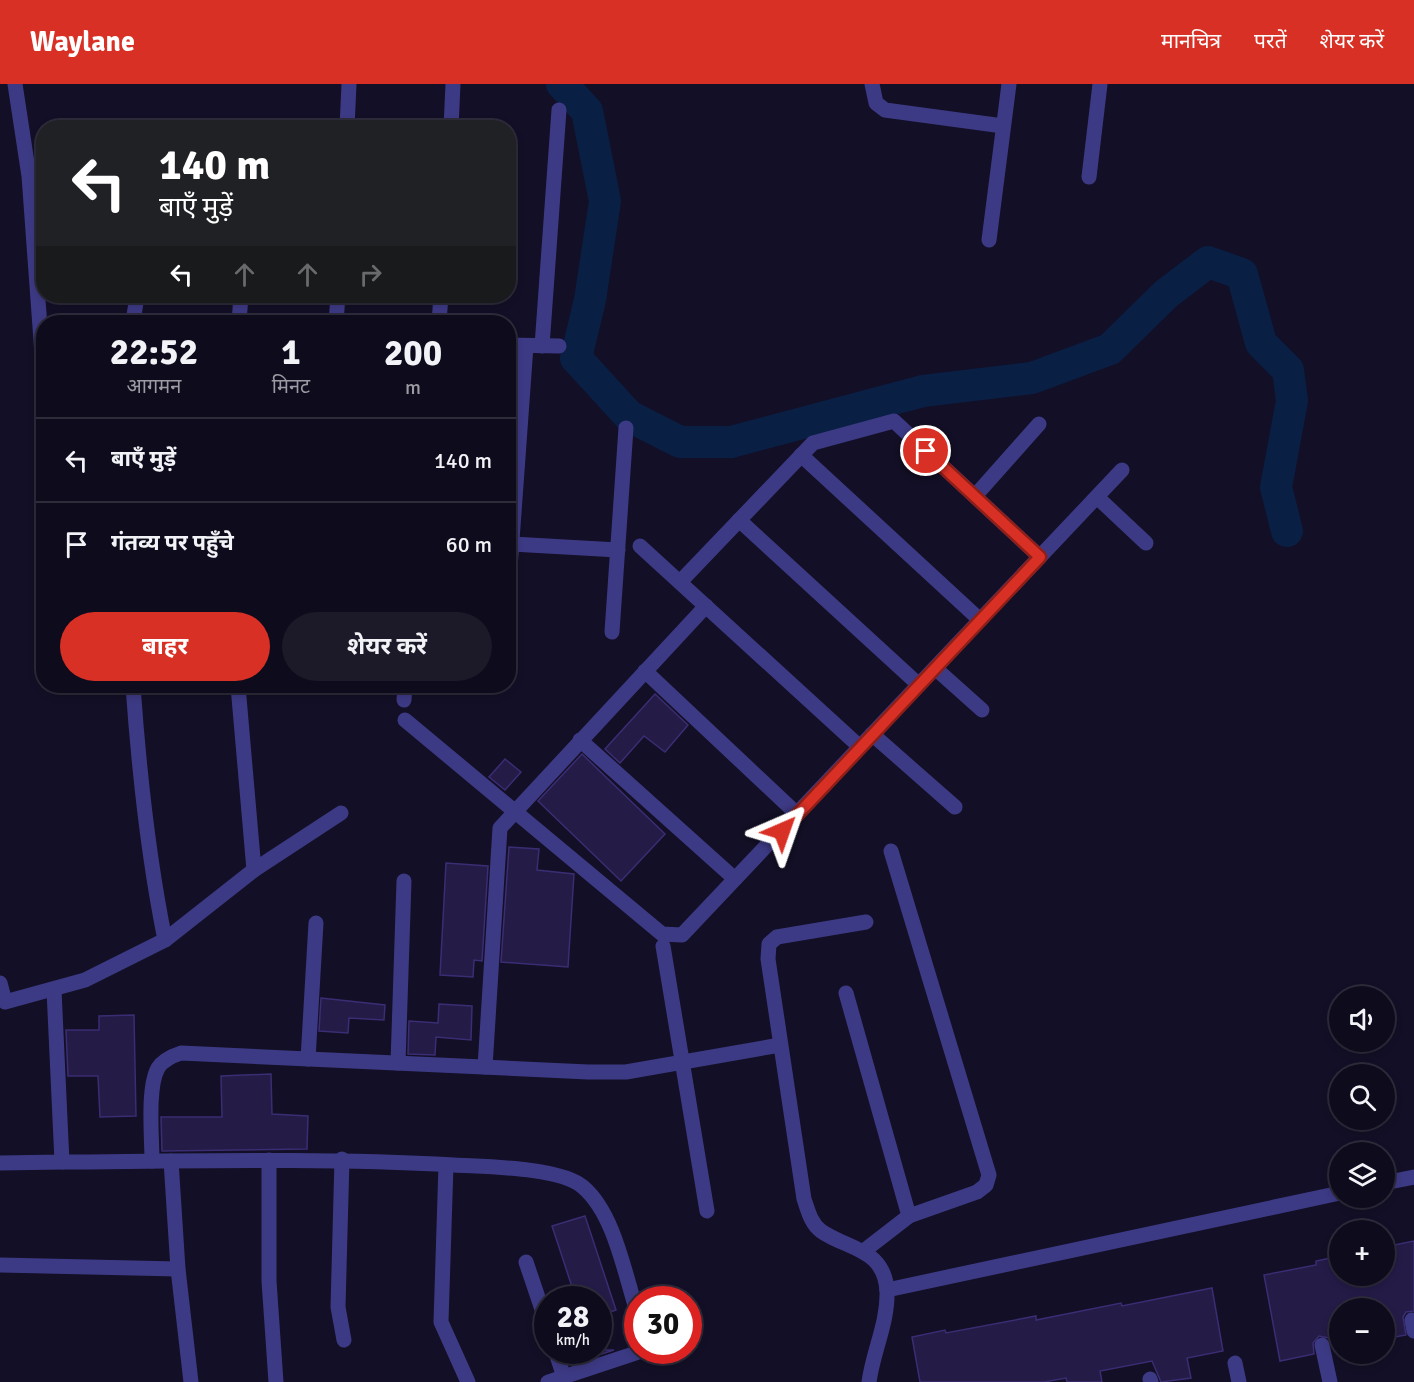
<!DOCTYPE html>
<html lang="hi">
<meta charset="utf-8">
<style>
body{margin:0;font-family:Signika,"Noto Sans Devanagari",sans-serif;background:#1c1929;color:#f1f3f6;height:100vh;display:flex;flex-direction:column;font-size:22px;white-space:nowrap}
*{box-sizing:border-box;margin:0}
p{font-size:20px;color:#9b9ba3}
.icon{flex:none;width:33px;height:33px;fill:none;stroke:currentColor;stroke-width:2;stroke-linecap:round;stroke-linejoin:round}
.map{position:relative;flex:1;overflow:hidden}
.details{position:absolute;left:36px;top:231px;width:480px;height:378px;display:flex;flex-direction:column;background:#0e0b1c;border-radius:24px;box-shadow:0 3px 9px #0003,0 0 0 2px #2e2b3b}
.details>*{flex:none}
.guide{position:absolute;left:36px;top:36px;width:480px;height:183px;border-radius:24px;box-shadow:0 3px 9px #0003,0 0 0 2px #2e2b3b;background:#202124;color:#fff;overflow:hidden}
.buttons{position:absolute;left:1329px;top:902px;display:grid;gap:12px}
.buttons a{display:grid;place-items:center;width:66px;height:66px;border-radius:50%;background:#0e0b1c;box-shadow:0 3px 9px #0003,0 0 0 2px #2e2b3b;font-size:30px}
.speed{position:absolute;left:534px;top:1202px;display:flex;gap:12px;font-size:30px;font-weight:700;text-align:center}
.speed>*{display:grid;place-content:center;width:78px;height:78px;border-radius:50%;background:#0e0b1c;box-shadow:0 3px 9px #0003,0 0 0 2px #2e2b3b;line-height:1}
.speed small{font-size:15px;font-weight:400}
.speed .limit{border:9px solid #d22;background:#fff;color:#111}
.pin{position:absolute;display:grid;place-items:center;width:51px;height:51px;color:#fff;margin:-26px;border:3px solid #fff;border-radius:50%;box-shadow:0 2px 6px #0007}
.me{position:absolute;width:66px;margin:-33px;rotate:43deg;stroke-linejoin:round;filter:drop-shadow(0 0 4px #0008)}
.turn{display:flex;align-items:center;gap:21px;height:126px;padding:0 24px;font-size:27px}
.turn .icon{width:78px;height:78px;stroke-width:2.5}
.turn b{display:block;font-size:42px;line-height:51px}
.lanes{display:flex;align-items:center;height:57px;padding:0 24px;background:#0003;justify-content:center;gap:30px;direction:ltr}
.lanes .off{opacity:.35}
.eta{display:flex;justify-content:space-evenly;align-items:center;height:102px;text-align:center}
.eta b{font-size:36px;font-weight:700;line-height:42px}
.action{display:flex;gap:12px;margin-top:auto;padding:12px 24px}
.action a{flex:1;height:69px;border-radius:36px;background:#d93025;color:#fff;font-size:24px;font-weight:700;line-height:69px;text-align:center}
.action a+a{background:#1c1929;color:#f1f3f6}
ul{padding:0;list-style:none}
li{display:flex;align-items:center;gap:18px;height:84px;padding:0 24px;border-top:2px solid #2e2b3b}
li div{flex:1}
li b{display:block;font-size:22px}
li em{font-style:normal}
header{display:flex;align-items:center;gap:36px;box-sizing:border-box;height:84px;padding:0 30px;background:#d93025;color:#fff}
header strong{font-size:28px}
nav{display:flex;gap:33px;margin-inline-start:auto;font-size:21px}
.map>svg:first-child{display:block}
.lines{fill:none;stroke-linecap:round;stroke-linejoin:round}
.river{stroke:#0a1f44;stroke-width:32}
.building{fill:#241b47;stroke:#3b2d73;stroke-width:1.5}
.minor{stroke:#3d3a85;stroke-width:15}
.route-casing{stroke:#8d1f18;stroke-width:15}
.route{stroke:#d93025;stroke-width:10}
</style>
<header>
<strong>Waylane</strong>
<nav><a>मानचित्र</a><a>परतें</a><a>शेयर करें</a></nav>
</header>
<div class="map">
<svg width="1414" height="1298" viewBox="0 0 1414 1298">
<rect width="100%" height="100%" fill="#130f26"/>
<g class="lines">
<polyline class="river" points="562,0 587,27 605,117 590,216 576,274 629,332 680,358 731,358 923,307 1032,294 1110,265 1166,210 1208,178 1242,190 1261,259 1288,286 1292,317 1276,403 1287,447"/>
</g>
<g class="building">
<polygon points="655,610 688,641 665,668 644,652 620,679 605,665"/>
<polygon points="582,670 665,750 621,797 538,717"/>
<polygon points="505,675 521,688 505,706 489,693"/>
<polygon points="509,763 539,765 537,786 574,790 568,883 501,878"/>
<polygon points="446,779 488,782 482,877 474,876 473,893 440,891"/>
<polygon points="321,914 385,921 384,936 349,934 348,949 319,947"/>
<polygon points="439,920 472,922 471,956 436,953 435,971 408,970 409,937 438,939"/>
<polygon points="134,931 136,1032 100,1033 98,992 68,992 66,946 99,946 99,932"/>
<polygon points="271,990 272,1030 308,1032 307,1065 162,1067 161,1033 222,1033 221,992"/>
<polygon points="585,1132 616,1226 598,1232 598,1215 576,1215 552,1142"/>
<polygon points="1414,1157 1414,1227 1406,1228 1403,1233 1406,1251 1384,1255 1384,1224 1340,1224 1340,1263 1333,1264 1329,1254 1319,1252 1313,1259 1314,1270 1280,1277 1264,1191 1316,1181 1316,1177 1340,1172 1340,1191 1384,1191 1384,1163"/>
<polygon points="1212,1204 1223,1267 1187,1274 1191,1294 1161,1298 1152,1277 1100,1287 1102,1298 1067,1298 1066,1294 1044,1298 920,1298 912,1253 945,1246 946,1249 1036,1232 1036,1236 1121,1219 1122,1222"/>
<polygon points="565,1266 614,1266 570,1280"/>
</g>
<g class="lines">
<g class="minor">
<polyline points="15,0 29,92 44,298"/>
<polyline points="872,0 876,19 885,26 1003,42"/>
<polyline points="347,44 349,0"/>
<polyline points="451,44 453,0"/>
<polyline points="1089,93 1100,0"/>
<polyline points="989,156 1009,0"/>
<polyline points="133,238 137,212"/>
<polyline points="239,238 241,212"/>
<polyline points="336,238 338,212"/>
<polyline points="439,238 441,212"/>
<polyline points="508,261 559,262"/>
<polyline points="542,262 559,26"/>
<polyline points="801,371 980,536"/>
<polyline points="975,412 1039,340"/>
<polyline points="1097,413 1146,459"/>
<polyline points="739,436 919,601"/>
<polyline points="512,460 618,466"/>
<polyline points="640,462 860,663"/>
<polyline points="680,498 813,359 894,337 1040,473"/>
<polyline points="508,512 526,262"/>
<polyline points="612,548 626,344"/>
<polyline points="935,584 982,626"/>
<polyline points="645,587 797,730"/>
<path d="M133 602C139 687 148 772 165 856"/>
<polyline points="238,602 254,786"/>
<polyline points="404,616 405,602"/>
<polyline points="405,636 662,850 682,851 1122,386"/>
<polyline points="872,650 955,723"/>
<polyline points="580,656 735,795"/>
<path d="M866 838 777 853 769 860 768 875 804 1115C808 1126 811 1140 821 1147 848 1166 885 1164 887 1208 888 1238 873 1268 869 1298"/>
<polyline points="663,862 707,1127"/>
<polyline points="0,899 5,918 85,896 165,856 254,786 341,729"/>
<polyline points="846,909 909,1132"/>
<polyline points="308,975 316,839"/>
<polyline points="398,979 404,797"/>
<polyline points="485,983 500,744 706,522"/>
<polyline points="342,1075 338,1223 344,1256"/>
<polyline points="269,1076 269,1197 276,1298"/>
<path d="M152 1077C152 1053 147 1004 158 984 163 976 172 972 181 969L588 988H626L780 961"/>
<polyline points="171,1077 178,1185 191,1298"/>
<path d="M62 1078C193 1077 324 1074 454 1081 485 1083 560 1083 583 1103 615 1130 625 1192 638 1231"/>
<polyline points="0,1079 62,1078 54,906"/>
<polyline points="446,1081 441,1238 468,1298"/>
<polyline points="1384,1099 1414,1093"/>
<polyline points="865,1166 909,1132 977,1108 986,1101 989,1091 891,767"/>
<polyline points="526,1178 548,1243"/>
<polyline points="0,1181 178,1185"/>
<polyline points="887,1206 1340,1109"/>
<polyline points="1412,1236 1414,1247"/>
<polyline points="1322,1261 1330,1298"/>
<polyline points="555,1266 564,1293"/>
<polyline points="1235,1279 1239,1298"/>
<polyline points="1150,1295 1151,1298"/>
<polyline points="548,1298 636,1269 638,1266"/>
</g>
</g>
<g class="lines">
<g class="route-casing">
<polyline id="route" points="782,747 1040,473 926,367"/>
</g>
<use href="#route" class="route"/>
</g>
</svg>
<div class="buttons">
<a><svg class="icon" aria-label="sound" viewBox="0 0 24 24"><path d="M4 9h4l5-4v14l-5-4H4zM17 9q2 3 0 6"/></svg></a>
<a><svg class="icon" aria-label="search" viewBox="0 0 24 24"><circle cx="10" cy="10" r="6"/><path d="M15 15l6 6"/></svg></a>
<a><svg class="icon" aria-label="layers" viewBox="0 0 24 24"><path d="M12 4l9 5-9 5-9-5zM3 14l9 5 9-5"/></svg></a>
<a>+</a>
<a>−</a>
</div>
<div class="speed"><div>28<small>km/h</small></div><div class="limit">30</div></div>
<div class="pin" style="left:926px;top:367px;background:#d93025"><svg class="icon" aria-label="arrive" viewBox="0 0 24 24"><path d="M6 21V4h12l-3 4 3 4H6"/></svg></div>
<svg class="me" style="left:782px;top:747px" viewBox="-20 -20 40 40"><path d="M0-17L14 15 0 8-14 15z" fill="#d93025" stroke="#fff" stroke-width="4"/></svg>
<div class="guide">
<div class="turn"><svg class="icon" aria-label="left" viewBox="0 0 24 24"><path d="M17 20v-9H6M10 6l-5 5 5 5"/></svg><div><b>140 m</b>बाएँ मुड़ें</div></div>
<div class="lanes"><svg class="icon" aria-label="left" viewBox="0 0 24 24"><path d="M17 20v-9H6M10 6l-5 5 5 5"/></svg><svg class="icon off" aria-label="ahead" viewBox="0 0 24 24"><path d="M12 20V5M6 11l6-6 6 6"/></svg><svg class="icon off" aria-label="ahead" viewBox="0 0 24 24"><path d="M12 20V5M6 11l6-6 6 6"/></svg><svg class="icon off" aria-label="right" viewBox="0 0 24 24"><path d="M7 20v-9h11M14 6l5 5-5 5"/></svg></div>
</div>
<section class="details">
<div class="eta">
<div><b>22:52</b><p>आगमन</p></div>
<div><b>1</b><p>मिनट</p></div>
<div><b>200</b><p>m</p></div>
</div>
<ul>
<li><svg class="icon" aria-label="left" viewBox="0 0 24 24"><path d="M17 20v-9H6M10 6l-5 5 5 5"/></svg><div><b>बाएँ मुड़ें</b></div><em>140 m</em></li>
<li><svg class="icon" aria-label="arrive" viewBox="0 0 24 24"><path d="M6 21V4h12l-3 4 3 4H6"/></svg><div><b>गंतव्य पर पहुँचे</b></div><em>60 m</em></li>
</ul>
<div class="action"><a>बाहर</a><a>शेयर करें</a></div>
</section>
</div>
